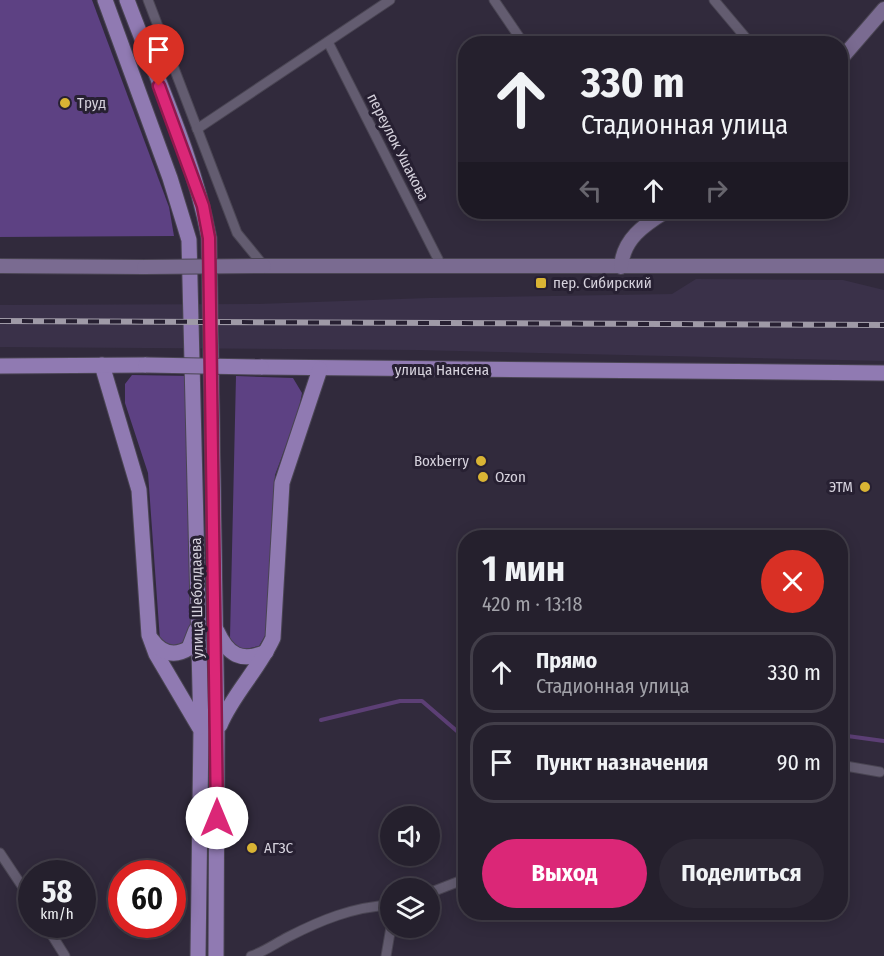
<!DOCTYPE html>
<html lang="ru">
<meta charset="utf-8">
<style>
body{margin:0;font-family:"Fira Sans Condensed",sans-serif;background:#2d2835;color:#f1f3f6;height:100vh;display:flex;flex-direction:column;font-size:22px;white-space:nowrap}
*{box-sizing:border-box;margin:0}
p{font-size:20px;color:#a3a3aa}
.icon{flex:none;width:33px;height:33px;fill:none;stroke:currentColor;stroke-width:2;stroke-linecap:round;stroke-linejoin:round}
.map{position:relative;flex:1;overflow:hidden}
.drawer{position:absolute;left:458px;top:530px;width:390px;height:390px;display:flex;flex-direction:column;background:#25202d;border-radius:24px;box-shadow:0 3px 15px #0003,0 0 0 2px #423e49}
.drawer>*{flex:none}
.top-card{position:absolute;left:458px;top:36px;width:390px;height:183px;border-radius:24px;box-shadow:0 3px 15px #0003,0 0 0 2px #423e49;background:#25202d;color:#f1f3f6;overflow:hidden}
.controls{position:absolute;left:380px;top:806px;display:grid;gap:12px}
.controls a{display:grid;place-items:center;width:60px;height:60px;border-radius:50%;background:#25202d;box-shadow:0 3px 15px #0003,0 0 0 2px #423e49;font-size:30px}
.speed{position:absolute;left:18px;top:860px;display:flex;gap:12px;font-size:30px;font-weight:700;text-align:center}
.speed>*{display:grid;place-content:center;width:78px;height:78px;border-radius:50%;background:#25202d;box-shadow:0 3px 15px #0003,0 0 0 2px #423e49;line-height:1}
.speed small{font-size:15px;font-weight:400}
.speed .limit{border:9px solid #d22;background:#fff;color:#111}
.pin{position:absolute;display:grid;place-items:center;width:51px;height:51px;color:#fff;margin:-62px -26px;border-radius:50% 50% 50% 0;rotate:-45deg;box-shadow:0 0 6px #0007}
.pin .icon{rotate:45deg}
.me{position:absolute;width:66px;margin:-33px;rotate:0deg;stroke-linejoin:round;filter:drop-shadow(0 0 4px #0008)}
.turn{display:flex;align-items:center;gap:21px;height:126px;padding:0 24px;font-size:27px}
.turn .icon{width:78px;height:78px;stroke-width:2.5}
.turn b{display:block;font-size:42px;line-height:51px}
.lanes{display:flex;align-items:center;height:57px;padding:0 24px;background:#0003;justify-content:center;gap:30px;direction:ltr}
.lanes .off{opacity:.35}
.round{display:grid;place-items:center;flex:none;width:63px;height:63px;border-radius:32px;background:#2d2835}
.headline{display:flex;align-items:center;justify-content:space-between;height:102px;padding:0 24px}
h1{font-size:36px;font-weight:700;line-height:45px}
.primary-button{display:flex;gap:12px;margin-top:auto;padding:12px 24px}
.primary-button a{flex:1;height:69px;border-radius:36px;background:#db2777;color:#fff;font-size:24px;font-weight:700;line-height:69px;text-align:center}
.primary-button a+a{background:#2d2835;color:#f1f3f6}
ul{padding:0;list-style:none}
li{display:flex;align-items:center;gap:18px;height:81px;margin:0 12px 9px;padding:0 12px;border:3px solid #423e49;border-radius:24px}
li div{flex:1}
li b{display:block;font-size:22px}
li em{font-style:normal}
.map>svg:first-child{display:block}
.built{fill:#3a3149}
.green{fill:#5d4183}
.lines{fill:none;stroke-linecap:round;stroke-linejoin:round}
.stream{stroke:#5c3f75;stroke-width:4}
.street-casing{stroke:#4a4553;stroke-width:11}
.secondary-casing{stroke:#4a4553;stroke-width:16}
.primary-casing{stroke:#4a4553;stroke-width:17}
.street{stroke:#635c70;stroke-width:9}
.secondary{stroke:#7a6b91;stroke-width:14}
.primary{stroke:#907ab2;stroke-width:15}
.rail-casing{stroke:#9f9aa7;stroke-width:6}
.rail{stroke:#272032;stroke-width:4;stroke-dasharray:11;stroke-linecap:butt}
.secondary-bridge-casing{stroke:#4a4553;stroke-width:16;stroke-linecap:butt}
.primary-bridge-casing{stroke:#4a4553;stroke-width:17;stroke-linecap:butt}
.secondary-bridge{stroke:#7a6b91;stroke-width:14}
.primary-bridge{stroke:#907ab2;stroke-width:15}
.route-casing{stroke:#8e194d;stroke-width:15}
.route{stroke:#db2777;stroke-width:10}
.poi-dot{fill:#d9b434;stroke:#272032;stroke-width:2}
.labels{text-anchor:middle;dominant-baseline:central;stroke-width:6;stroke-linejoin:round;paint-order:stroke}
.poi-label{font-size:15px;fill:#d6d2dd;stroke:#272032;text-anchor:start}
.street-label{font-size:15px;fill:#d6d2dd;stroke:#272032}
</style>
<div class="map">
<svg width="884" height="956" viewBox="0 0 884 956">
<rect width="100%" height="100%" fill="#312a3c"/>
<polygon class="built" points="696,279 843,280 884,290 884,361 417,350 0,347 0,305 258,304 429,298 672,294"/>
<g class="green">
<polygon points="0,0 92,0 169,207 174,236 0,237"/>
<polygon points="132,375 190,376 190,636 187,644 171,649 160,640 148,473 125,403 125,384"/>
<polygon points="236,376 293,378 302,393 298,413 275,475 266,634 259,646 240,650 234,646 230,638"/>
</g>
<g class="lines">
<g class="stream">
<polyline points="321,720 400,701 422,701 465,738"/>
<polyline points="840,735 884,741"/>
</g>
<g class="street-casing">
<g id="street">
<polyline points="148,0 237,233 264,266"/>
<polyline points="494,0 524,44"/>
<polyline points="714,0 751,44"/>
<polyline points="328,42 441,265"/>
<polyline points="197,129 390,0"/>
<polyline points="638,212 647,224"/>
<polyline points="840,765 880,772"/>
<polyline points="0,853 32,901"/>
<polyline points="429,893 465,879"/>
<polyline points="45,924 65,956"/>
<path d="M251 956C264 952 276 943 288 937 321 920 353 907 390 905"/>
<polyline points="386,956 391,927"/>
</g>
</g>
<g class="secondary-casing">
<g id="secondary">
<polyline points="840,60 884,9"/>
<polyline points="0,266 144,267"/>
<polyline points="264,266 884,266"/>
<path d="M621 267C623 239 644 225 665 212"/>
</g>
</g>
<g class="primary-casing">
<g id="primary">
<polyline points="105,0 170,178 189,240 201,730 198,956"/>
<path d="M127 0C156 78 194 157 209 238L217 731 216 956"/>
<polyline points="102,365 139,490 149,635 156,654 199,727"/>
<polyline points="0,366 146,365"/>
<polyline points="261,367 884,373"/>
<path d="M217 631C228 655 241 663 266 652"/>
<path d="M152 640C162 654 175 657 189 648L196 630"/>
<path d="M220 725C233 694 259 669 273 638L282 483 320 369"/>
</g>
</g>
<use href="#street" class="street"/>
<use href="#secondary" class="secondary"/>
<use href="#primary" class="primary"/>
<g class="rail-casing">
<polyline id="rail" points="0,321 884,325"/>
</g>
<use href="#rail" class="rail"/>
<g class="secondary-bridge-casing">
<polyline id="secondary-bridge" points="144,267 264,266"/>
</g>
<g class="primary-bridge-casing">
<polyline id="primary-bridge" points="146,365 261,367"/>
</g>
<use href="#secondary-bridge" class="secondary-bridge"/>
<use href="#primary-bridge" class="primary-bridge"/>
</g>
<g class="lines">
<g class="route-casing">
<polyline id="route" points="159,86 203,206 209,238 217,818"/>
</g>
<use href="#route" class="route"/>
</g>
<g class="poi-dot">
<circle cx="65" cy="103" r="6"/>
<rect x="535" y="277" width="12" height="12" rx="3"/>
<circle cx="481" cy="461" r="6"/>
<circle cx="483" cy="477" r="6"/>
<circle cx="865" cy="487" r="6"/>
<circle cx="252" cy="848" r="6"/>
</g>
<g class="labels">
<g class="poi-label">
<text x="77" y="103">Труд</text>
<text x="553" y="283">пер. Сибирский</text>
<text x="469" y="461" text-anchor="end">Boxberry</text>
<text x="495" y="477">Ozon</text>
<text x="853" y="487" text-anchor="end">ЭТМ</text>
<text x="264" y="848">АГЗС</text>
</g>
<g class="street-label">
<text transform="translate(398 147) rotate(63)">переулок Ушакова</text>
<text x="442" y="370">улица Нансена</text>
<text transform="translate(197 598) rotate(-91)">улица Шеболдаева</text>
</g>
</g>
</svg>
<div class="controls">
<a><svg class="icon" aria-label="sound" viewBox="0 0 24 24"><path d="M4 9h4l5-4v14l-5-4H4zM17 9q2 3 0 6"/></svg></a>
<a><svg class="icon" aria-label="layers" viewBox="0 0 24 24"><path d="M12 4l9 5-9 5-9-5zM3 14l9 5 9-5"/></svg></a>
</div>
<div class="speed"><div>58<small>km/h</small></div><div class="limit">60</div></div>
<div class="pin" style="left:159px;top:86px;background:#d93025"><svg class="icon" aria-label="arrive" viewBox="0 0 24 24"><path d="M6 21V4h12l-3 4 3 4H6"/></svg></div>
<svg class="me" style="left:217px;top:818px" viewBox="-20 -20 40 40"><circle r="19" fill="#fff"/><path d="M0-13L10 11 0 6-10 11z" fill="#db2777"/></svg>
<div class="top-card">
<div class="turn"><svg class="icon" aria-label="ahead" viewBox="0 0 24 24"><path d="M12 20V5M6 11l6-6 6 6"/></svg><div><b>330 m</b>Стадионная улица</div></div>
<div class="lanes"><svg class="icon off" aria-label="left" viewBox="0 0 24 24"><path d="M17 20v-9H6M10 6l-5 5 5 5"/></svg><svg class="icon" aria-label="ahead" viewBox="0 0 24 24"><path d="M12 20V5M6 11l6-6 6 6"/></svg><svg class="icon off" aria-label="right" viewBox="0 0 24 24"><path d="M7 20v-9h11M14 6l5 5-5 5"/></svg></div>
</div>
<section class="drawer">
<div class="headline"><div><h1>1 мин</h1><p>420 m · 13:18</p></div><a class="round" style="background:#d93025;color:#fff"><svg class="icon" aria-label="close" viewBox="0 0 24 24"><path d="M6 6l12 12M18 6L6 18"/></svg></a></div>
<ul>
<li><svg class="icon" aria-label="ahead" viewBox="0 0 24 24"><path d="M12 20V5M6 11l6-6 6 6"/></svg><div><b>Прямо</b><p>Стадионная улица</p></div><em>330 m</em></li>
<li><svg class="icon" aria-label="arrive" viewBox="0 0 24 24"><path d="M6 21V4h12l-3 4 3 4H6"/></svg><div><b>Пункт назначения</b></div><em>90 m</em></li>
</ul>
<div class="primary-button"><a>Выход</a><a>Поделиться</a></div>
</section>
</div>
